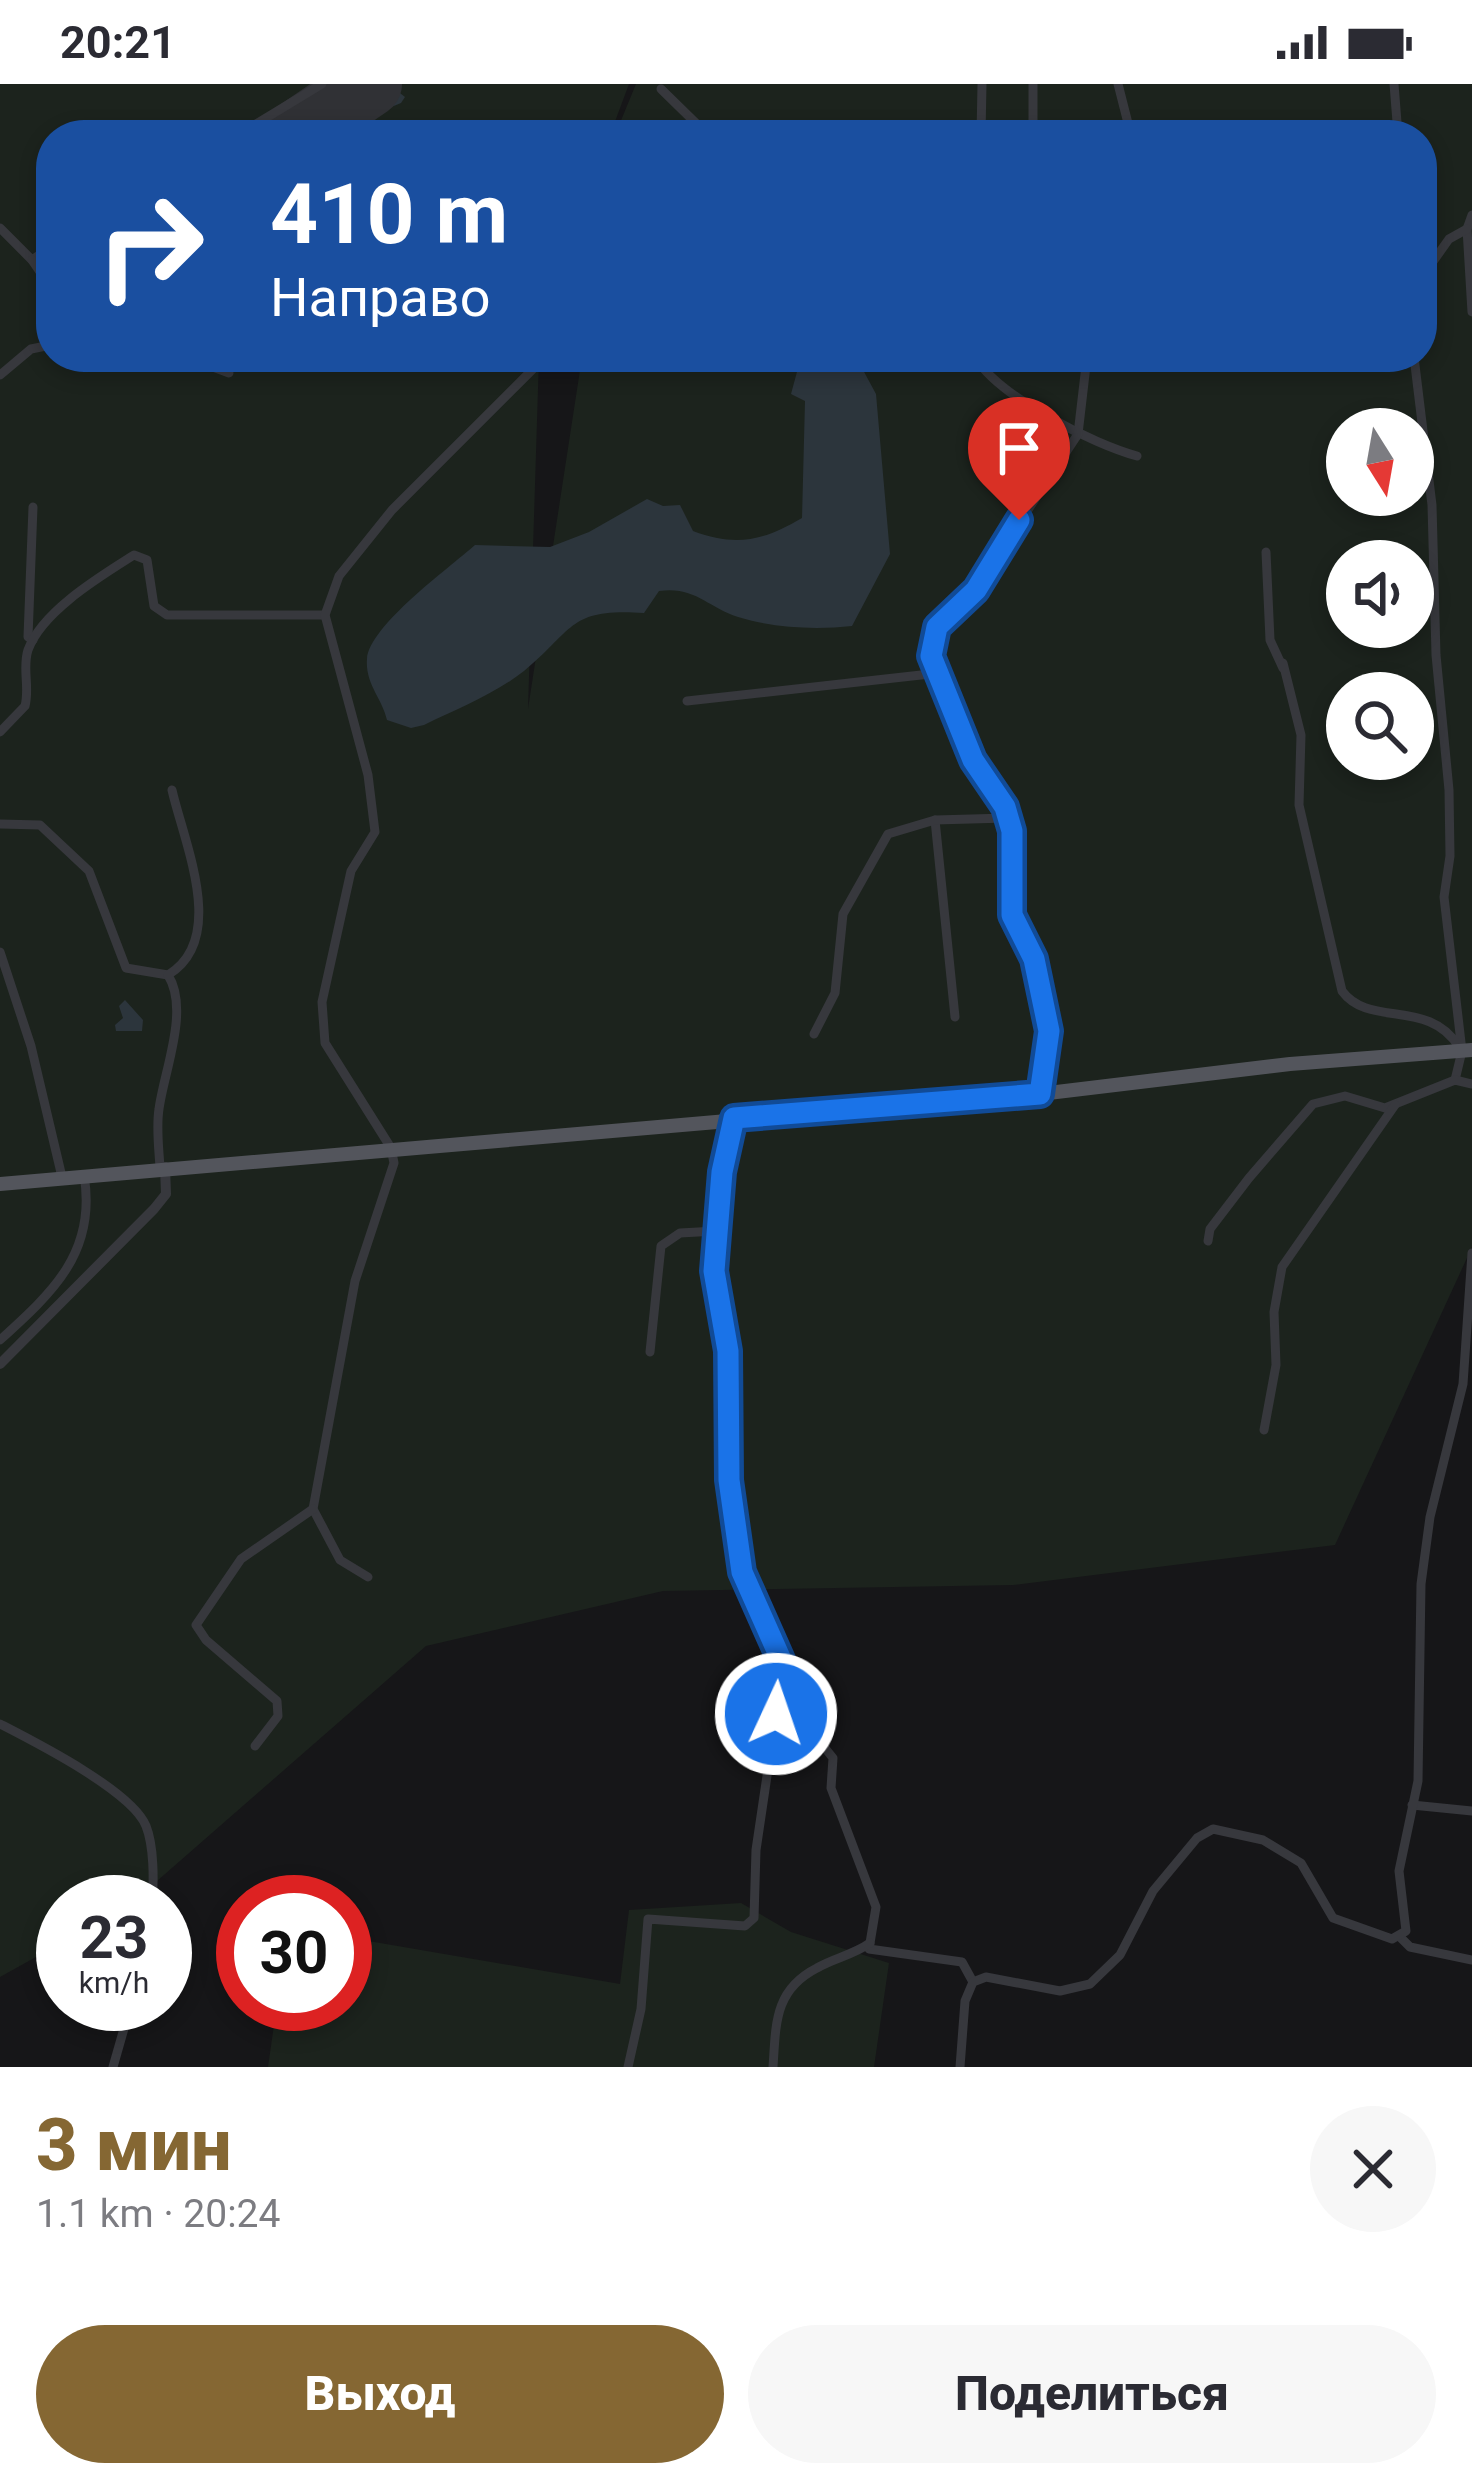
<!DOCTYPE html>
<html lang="ru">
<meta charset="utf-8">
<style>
body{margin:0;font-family:Roboto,sans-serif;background:#f7f7f7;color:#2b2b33;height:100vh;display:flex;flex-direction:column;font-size:45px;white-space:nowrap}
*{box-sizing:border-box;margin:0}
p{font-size:39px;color:#7c7c81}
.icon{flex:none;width:66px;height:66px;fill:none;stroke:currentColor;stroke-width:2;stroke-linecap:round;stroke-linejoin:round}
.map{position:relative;height:1983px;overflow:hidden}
.details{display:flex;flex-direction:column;background:#fff;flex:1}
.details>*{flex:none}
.hud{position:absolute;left:36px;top:36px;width:1401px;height:252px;border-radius:48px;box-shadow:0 6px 18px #0003;background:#1a4fa0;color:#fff;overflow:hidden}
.needle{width:78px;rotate:169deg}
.buttons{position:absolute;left:1326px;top:324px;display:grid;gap:24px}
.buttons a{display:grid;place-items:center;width:108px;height:108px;border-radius:50%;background:#fff;box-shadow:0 6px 18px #0003;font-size:60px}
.speed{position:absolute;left:36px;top:1791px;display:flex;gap:24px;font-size:60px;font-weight:700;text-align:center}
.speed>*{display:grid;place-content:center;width:156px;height:156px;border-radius:50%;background:#fff;box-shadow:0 6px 18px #0003;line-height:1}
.speed small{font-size:30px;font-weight:400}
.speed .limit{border:18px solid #d22;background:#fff;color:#111}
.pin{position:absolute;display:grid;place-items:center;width:102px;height:102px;color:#fff;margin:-123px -51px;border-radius:50% 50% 50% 0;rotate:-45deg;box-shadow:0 0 12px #0007}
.pin .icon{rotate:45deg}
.me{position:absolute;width:132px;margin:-66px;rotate:3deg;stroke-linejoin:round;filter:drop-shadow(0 0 9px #0008)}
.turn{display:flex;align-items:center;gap:42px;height:252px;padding:0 36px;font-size:54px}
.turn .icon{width:156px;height:156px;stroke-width:2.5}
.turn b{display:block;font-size:84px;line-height:102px}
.round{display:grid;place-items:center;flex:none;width:126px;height:126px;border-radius:63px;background:#f7f7f7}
.summary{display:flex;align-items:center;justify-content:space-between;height:204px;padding:0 36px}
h1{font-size:72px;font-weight:800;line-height:90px;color:#856733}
.cta{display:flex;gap:24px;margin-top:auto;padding:24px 36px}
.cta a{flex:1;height:138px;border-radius:72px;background:#856733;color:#fff;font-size:48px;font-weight:800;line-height:138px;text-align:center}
.cta a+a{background:#f7f7f7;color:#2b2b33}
.status{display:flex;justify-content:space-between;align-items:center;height:84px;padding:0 60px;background:#fff;direction:ltr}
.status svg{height:33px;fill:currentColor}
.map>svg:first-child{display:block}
.green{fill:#1c231d;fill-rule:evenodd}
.water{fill:#2c353c}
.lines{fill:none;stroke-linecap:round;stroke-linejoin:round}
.runway{stroke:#303135;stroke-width:66}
.minor{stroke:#37383d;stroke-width:9}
.tertiary{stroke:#37383d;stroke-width:10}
.primary{stroke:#53555c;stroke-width:14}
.route-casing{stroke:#114b97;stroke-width:30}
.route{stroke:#1a73e8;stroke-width:21}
</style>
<div class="status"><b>20:21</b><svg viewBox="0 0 49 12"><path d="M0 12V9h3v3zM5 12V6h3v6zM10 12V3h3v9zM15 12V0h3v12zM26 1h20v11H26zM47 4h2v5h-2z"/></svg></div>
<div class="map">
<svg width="1472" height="1983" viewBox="0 0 1472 1983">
<rect width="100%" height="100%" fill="#161618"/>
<g class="green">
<path d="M0 0H629L610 51H51V273H539L528 625 582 273H1422V51H615L636 0H1472V1163L1335 1461 1013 1501 663 1507 426 1562 133 1818H63V1858L0 1893ZM1347 345H1413V411H1347ZM1347 477H1413V543H1347ZM1347 609H1413V675H1347Z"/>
<polygon points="741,1819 791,1848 889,1879 874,1983 268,1983 277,1920 345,1920 345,1853 620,1900 629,1826"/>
</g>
<g class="water">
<polygon points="396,6 405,13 401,19 365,34 363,24"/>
<path d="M801 273H856L876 310 890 470 852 542C815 546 773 544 738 533 707 523 695 502 659 507L644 529C568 524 575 545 524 587 495 610 457 625 424 641L411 644 387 636C382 614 365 600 367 575 369 542 449 484 475 461L550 463 589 448 647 415 663 422 680 421 693 447C736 463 763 457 802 434L805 317 791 310Z"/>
<polygon points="125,916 143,936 142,947 116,947 115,941 123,934 119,922"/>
</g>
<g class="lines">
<polyline class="runway" points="294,51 369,0"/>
<g class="minor">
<polyline points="1118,0 1131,51"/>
<polyline points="1394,0 1398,51"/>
<polyline points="661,5 708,51"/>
<polyline points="238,51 322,0"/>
<polyline points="981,51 982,0"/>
<polyline points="1033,51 1033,0"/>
<polyline points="1472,131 1467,145 1472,228"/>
<polyline points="0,144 32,176 51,163"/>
<polyline points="32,176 51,204"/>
<polyline points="1422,193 1449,155 1467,145"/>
<polyline points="186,273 229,289"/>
<path d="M975 273C999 313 1093 360 1137 372"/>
<polyline points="1414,273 1432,421 1436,571 1449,706 1450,772 1444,813 1462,967 1455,996"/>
<polyline points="0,291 31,265 51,261"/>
<polyline points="33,423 28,553 33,556"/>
<polyline points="1266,468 1270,556 1283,584"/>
<path d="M1283 579 1301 651 1299 721 1342 907C1369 944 1429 914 1459 963"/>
<polyline points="687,617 939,589"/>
<path d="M0 648 25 622C30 603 22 584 28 566 42 527 101 492 134 471L147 476 154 522 167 531H325"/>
<polyline points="935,736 955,933"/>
<polyline points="0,740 40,741 89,787 126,884 168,891"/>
<polyline points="0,868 31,962 62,1093"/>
<polyline points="814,950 835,909 843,830 888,750 935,736 1007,734"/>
<polyline points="1040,1010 1049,947 1034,875 1012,831 1012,747 1005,723 973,676 931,572 931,556 975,506 1078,350 1087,273"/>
<path d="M160 1084C159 1065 156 1044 159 1025 164 987 190 926 168 891 228 855 184 759 172 706"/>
<polyline points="1208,1157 1210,1145 1249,1094 1313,1020 1345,1012 1385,1024 1455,996 1472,1000"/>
<path d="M0 1256C53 1208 97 1168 84 1091"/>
<polyline points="650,1268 661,1162 680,1149 716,1147"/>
<polyline points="1264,1346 1276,1281 1274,1228 1282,1183 1395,1021"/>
<polyline points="368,1493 340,1476 313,1425 355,1197 394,1079 391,1064 325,959 322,918 351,787 375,748 368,691 325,531 339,492 392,426 545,273"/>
<polyline points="783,1584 799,1632 833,1674 831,1704 876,1823 869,1865 962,1878 973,1898"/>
<path d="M0 1640C35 1658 132 1707 146 1742 154 1762 154 1797 152 1818"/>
<polyline points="255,1662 278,1632 277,1617 206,1556 196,1541 241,1475 313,1425"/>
<polyline points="1412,1721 1472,1727"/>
<polyline points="1400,1853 1410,1863 1472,1876"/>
<polyline points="113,1983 131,1920"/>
<polyline points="628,1983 641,1925 648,1835 745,1842 754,1834 756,1766 783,1584 742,1488 729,1396 728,1267 714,1187 721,1088 734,1034"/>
<path d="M773 1983C776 1940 774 1906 817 1884 834 1874 853 1871 870 1859"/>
<polyline points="960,1983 965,1917 973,1898 986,1893 1060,1907 1090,1900 1120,1871 1153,1807 1197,1754 1213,1745 1263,1756 1301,1779 1333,1834 1392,1855 1406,1847 1399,1787 1418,1697 1421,1500 1430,1433 1463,1300 1472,1169"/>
</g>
<polyline class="tertiary" points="0,1280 154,1125 166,1110 165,1083"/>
<polyline class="primary" points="0,1100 1040,1010 1290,980 1472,966"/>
</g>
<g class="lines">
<g class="route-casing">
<polyline id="route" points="776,1630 782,1578 742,1488 729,1396 728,1267 714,1187 722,1088 734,1034 1040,1010 1049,947 1034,875 1012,831 1012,747 1005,723 973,676 931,572 937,543 976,506 1019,436"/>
</g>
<use href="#route" class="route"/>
</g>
</svg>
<div class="buttons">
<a><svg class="needle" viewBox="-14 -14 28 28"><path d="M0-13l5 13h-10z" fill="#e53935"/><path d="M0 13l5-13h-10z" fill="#7c7c81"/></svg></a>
<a><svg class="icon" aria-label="sound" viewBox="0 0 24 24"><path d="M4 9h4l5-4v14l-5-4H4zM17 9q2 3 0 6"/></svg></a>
<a><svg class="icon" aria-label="search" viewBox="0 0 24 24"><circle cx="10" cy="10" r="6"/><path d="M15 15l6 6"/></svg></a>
</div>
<div class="speed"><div>23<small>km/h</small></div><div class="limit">30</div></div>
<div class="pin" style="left:1019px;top:436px;background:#d93025"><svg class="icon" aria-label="arrive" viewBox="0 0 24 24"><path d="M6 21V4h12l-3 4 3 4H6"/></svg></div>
<svg class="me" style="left:776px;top:1630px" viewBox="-20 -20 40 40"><circle r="17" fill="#1a73e8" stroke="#fff" stroke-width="3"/><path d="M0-11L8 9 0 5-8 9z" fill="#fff"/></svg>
<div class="hud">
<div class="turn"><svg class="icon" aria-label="right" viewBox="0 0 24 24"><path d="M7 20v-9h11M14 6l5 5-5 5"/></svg><div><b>410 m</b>Направо</div></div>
</div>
</div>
<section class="details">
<div class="summary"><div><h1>3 мин</h1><p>1.1 km · 20:24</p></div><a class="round"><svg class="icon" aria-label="close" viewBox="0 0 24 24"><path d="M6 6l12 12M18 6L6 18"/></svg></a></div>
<div class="cta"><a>Выход</a><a>Поделиться</a></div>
</section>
